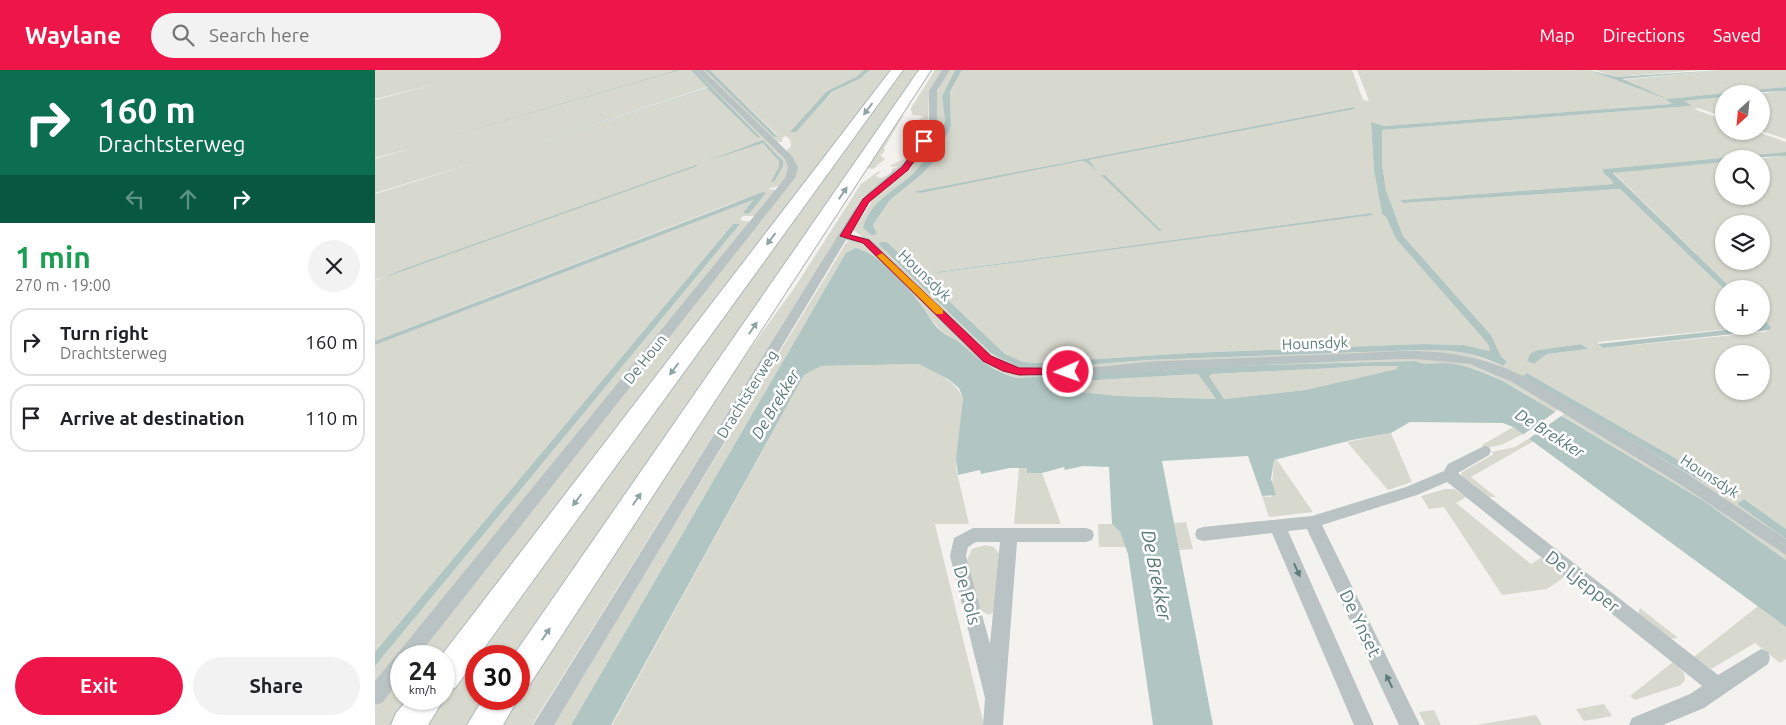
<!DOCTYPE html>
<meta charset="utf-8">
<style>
body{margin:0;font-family:Ubuntu,sans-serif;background:#f2f2f2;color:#202124;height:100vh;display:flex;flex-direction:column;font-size:19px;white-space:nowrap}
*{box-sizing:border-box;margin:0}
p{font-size:16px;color:#757577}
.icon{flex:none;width:28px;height:28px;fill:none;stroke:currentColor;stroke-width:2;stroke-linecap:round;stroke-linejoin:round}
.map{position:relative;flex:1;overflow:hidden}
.details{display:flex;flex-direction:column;background:#fff;width:375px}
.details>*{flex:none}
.guide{background:#0b6e4f;color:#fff;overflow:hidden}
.needle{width:32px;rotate:206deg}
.buttons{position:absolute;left:1340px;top:15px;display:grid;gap:10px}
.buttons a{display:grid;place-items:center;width:55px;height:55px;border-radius:50%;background:#fff;box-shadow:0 1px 4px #0004;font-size:25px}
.speed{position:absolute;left:15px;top:575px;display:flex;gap:10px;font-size:25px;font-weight:700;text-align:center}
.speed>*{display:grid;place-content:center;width:65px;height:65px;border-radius:50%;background:#fff;box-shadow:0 1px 4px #0004;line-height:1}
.speed small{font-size:12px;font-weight:400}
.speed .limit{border:8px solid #d22;background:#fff;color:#111}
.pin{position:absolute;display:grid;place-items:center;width:42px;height:42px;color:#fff;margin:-21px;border-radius:10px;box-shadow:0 2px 8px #0006}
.me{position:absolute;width:55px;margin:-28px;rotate:268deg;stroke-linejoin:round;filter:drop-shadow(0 0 4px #0008)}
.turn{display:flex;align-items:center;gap:18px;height:105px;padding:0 15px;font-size:22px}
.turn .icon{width:65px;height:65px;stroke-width:2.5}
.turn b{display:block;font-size:35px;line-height:42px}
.lanes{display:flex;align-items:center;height:48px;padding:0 15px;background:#0003;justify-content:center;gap:25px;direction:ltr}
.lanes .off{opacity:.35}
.round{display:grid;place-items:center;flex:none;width:52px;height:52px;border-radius:26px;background:#f2f2f2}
.headline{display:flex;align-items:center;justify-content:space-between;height:85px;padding:0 15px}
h1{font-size:30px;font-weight:700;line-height:38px;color:#1e9e55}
.cta{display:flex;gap:10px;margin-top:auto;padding:10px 15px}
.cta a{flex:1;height:58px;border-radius:30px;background:#ee1548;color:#fff;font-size:20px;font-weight:700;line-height:58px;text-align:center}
.cta a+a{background:#f2f2f2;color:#202124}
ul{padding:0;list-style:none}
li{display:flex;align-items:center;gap:15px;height:68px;margin:0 10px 8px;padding:0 5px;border:2px solid #e0e0e0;border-radius:20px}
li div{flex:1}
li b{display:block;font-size:19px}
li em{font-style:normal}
header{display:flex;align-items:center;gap:30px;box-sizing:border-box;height:70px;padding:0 25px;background:#ee1548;color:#fff}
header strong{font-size:24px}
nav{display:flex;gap:28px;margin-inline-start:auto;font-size:18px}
.search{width:350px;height:45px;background:#f2f2f2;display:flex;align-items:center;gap:12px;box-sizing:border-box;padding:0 18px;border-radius:28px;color:#757577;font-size:19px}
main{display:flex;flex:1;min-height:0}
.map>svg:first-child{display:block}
.green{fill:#d8d9ce;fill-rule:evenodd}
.water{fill:#b1c6c2;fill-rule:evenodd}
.pier{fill:#f4f2ef}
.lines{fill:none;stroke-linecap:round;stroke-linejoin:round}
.primary-casing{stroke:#adb7b7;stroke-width:2}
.street{fill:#bac3c3;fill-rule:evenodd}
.primary{fill:#fff;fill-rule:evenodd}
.oneway{fill:#8ea3a3}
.oneway2{fill:#5d7c7c}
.route{fill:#ee1548;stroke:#9b0e2f}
.slow{fill:#f59e0b}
.labels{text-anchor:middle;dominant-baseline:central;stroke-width:5;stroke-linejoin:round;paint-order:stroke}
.street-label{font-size:15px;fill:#5d7c7c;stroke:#fff}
.water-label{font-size:16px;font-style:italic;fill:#587972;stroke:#fff}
.near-street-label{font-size:18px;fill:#5d7c7c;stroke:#fff}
.near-water-label{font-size:19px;font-style:italic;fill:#587972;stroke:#fff}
</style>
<header>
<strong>Waylane</strong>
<div class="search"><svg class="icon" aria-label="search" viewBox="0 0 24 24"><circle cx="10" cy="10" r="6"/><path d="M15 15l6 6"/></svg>Search here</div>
<nav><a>Map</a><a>Directions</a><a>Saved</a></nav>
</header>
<main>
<section class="details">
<div class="guide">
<div class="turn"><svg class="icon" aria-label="right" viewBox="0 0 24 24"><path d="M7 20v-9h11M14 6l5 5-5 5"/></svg><div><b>160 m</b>Drachtsterweg</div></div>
<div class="lanes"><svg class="icon off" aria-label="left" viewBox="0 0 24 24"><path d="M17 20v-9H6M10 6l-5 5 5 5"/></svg><svg class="icon off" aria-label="ahead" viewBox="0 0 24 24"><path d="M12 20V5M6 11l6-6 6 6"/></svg><svg class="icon" aria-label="right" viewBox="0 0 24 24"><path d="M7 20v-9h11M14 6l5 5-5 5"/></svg></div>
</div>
<div class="headline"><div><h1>1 min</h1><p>270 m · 19:00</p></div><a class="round"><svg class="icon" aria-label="close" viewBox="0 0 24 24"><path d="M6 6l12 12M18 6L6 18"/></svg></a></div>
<ul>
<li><svg class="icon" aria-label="right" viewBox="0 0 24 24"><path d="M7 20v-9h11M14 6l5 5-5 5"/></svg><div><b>Turn right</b><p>Drachtsterweg</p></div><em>160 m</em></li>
<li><svg class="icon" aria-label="arrive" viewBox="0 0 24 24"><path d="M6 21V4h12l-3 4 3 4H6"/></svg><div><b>Arrive at destination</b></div><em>110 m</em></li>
</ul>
<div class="cta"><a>Exit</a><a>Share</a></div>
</section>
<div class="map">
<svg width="1411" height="655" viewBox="0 0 1411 655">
<rect width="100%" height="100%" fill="#f4f2ef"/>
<g class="green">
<polygon points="0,0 316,0 333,17 117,87 334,19 385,67 320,0 322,0 411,89 415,103 406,115 393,119 402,120 381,146 368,146 365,150 376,152 0,616 0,596 365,154 358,154 0,582 0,275 378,130 369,143 374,144 391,123 352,135 0,271 0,211 321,96 0,210 0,124 106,91 0,123 0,89 37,78 0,88 0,30 66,13 0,29"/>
<polygon points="327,0 330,0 401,68 403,66 335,0 489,0 481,7 452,21 418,63 458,22 490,5 495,0 517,0 69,590 69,586 39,586 419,108 412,80 416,76 415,70 411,66 408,67 407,72 399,71"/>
<polygon points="528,0 545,0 142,586 101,586 101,629 113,629 95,655 48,655"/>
<polygon points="560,0 567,0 554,23 553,55 535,85 550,57 548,56 551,51 543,50 549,46 537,45 536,38"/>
<path d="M574 0H580L567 26 570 51 568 57C561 70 554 85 544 97 526 119 496 127 488 158L497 166 502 164 498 155 515 130 546 105 559 91 576 56 575 23 587 0H977L988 30 994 31 982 0H1145L1105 1 1214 0 1286 27 1288 26 1246 10 1346 0H1411V17L1292 29 1297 34 1010 56 996 52 999 101 1007 144 1011 147 1021 169 1113 274 1115 281 1089 275 1047 274 814 283 662 293 649 292 630 284 512 172 503 174 615 282 626 289 645 296 672 298 773 290 1045 280H1085L1128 296 1132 292 1126 286 1116 265 1028 166 1011 120 1007 94V60L1315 36H1316L1310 31 1349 27V47L1323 38 1319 39 1349 50V61H1380L1411 72V82L1228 99V102L1237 111 1238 114 1025 130 1028 133 1245 119 1349 219V256H1383L1223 272 1224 275 1228 278 1390 262 1395 260 1396 257 1386 247V219H1357L1238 102 1349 92V126H1386V89H1379L1411 86V459L1369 429 1362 434 1411 469V474L1353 433 1287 391 1142 306 1108 291 1089 286 1050 283 835 291 678 301 649 300 629 295 602 275 507 181 478 160 501 125 536 98 544 86 562 54 561 24ZM979 37 980 39 714 90 723 102 711 92 706 91 546 123 537 122ZM727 105H730L787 161H784ZM996 143 997 145 562 203V202ZM1349 154H1386V191H1349ZM1206 274 1212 279 1172 284 1159 294 1152 291 1157 283 1163 280ZM1349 284H1386V321H1349ZM1152 303 1342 412V414L1333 415 1146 307Z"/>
<polygon points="1220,0 1324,0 1241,7"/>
<polygon points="1411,21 1411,69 1386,61 1386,24 1381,24"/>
<polygon points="525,46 528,46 509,78 510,81 507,82 509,83 505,85 510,89 498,99 490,98"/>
<polygon points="536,86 533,90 482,135 157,655 125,655 341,326 420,217 486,114 504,101 505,103 500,106 506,108 515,104 518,98 524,97 514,96"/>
<path d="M476 170 486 171 630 300 659 305 847 294 1074 288 1117 299 1184 339 1180 342C1150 324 1118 300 1082 295 1070 293 1051 298 1041 291L847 296 642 308 624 304 596 284 582 271 567 262 522 208 488 180 477 179 436 243 196 655H178L471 173Z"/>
<path d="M544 294C561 302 580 310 588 328L581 398 594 454H560L609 655H237L429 305 446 296Z"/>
<polygon points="998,296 1024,296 1023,299 930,320 849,329 834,306 838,304"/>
<polygon points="823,304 841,329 744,326 686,320 683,314 689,312"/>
<polygon points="1190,343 1194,343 1411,481 1411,490 1329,431 1186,345"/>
<polygon points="1138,357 1148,364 1126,375 1111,378 1107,375"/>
<polygon points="1016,363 1037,412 1013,420 972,372"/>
<polygon points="1154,368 1159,371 1096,407 1121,427 1113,427 1086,405 1087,402 1119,384 1116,382 1140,377"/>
<polygon points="899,390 902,390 938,442 894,447 887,426 896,427"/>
<polygon points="644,398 652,398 652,403 667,403 686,454 639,454"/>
<polygon points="1070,419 1079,419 1091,427 1081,433 1156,494 1167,487 1191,506 1172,519 1127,525 1069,437 1054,439 1046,426"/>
<polygon points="811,452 818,479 804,480 799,453"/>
<polygon points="723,454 737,454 745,462 752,477 724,477"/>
<polygon points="610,475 619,477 625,485 619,542 614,545 606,541 592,490 597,479"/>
<polygon points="1383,536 1411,557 1411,589 1405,593 1380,573 1336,599 1320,588 1320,586"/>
<polygon points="1265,538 1303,568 1295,569 1263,544"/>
<polygon points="1298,592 1309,603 1310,610 1306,615 1260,630 1255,626"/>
<polygon points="26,603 26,629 39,629 19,655 0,655 0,636"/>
<polygon points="1229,634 1237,646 1209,651 1201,639"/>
<polygon points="1059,640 1066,655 1050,655 1044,642"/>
<polygon points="1161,645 1167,655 1101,655"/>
</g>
<g class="water">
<polygon points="303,0 305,0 48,74"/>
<polygon points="316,0 320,0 385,67 383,68 333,19 116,87 333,18"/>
<polygon points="330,0 335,0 403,67 399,67"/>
<polygon points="489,0 495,0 486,8 457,22 421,62 415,62 452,21 481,7"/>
<path d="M580 0H587L575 22 576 56 559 91 546 105 515 130 498 155 502 164 497 166 488 158C496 127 526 119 544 97 554 85 561 70 568 57L570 51 567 26Z"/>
<polygon points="1214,0 1242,7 1346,0 1247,9 1289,27 1286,27"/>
<path d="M1411 17V21L1349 24V27L1310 31 1317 36H1315L1007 60V94L1011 120 1028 166 1116 265 1126 286 1132 292 1128 296C1095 281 1080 280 1045 280L773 290 672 298 645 296 626 289 615 282 503 174 506 172H512L630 284 649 292 662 293 814 283 1047 274 1089 275 1115 281 1113 274 1021 169 1011 147 1007 144 999 101 996 52 1010 56 1297 34 1291 29Z"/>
<polygon points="979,37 980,39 714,90 723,102 711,92 706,91 546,123 537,122"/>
<polygon points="388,70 408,91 408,96 399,112 396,112 404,97 404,91 388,73 332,91"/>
<polygon points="1411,82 1411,86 1349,89 1349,92 1238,103 1357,219 1349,219 1245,119 1028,133 1025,130 1238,114 1237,111 1228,102 1228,99"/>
<polygon points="321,95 322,96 0,211 29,199"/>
<polygon points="726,105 730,105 787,161 784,161"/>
<polygon points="388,122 391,123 374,144 368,143 378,130 0,275 0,271"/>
<polygon points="996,143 998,145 562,203 562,202"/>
<polygon points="358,154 365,154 0,596 0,582"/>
<path d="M480 178C501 181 533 217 546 235 553 244 558 255 567 262 572 266 579 268 584 272 602 288 617 302 642 308L847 296 1041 291C1049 296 1058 293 1067 293 1090 293 1110 303 1130 312L1329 431 1411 490V557L1138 357 1128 353 1035 352 1016 363 977 370 899 390 896 409 901 425 887 426 873 386 787 391 838 655H778L753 484 745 462 737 454 734 397 708 396 690 400 689 397 667 403H652V398H635L606 404 605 400 583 405 581 389 588 328 584 318 573 309 544 294 446 296 429 305 236 655H196L471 183ZM998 296H1023L1022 299 930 320 849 329 834 306 838 304ZM823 304 841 329 744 326 686 320 683 314 689 312Z"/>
<polygon points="1386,247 1396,257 1395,260 1228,278 1223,274 1386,256"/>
<polygon points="1206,274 1213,279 1172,284 1159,294 1152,291 1156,283 1163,280"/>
<polygon points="1152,303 1342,412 1342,414 1333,415 1146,307"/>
<polygon points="1369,429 1411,459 1411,469 1362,434"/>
</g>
<polygon class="pier" points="1183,340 1189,344 1152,370 1146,366"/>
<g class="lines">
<g class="primary-casing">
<g id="primary">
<polygon points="516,0 528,0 80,618 69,622 69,586 66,586"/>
<polygon points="544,0 556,0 155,614 144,619 144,586 138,586"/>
<polygon points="69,628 69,629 53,655 16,655 21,643 33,629"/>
<polygon points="108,629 143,629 128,655 92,655"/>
</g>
</g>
<g class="street">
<polygon points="320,0 328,0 417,86 423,97 420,108 43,586 26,586 26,608 7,633 0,635 0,611 410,108 413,97 410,89"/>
<path d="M567 0H575L562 21V52L542 91 500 126 489 139 474 164 495 169 617 286C671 310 729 294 786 291 866 288 946 285 1026 281 1069 280 1107 286 1146 305L1311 403 1411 469V485L1300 411 1137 312 1095 294 1040 289C955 291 871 296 786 300 725 302 666 318 607 292L487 173 471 170 179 655H158L480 138 494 122 533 89 554 52V21Z"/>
<polygon points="1109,376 1114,377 1116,381 1114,385 1083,403 1343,605 1386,579 1393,582 1395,588 1393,594 1329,638 1288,655 1254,655 1257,648 1315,624 1327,616 1072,412 1042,425 947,455 1045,655 1024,655 932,459 913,461 999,655 979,655 897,463 828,471 822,469 820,464 822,459 828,457 937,446 1031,417 1069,401 1073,394"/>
<path d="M598 458H711L717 460 719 465 717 470 711 472H642L628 655H608L610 628 575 486 579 468ZM601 472H625L615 574 591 486 593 477Z"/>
</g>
<use href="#primary" class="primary"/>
</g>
<defs><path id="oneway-solid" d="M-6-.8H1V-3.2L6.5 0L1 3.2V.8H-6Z" transform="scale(1.25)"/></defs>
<g class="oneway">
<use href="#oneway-solid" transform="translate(493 39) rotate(127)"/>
<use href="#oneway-solid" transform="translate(468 123) rotate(-56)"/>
<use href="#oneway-solid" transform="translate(396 169) rotate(127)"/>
<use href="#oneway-solid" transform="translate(378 258) rotate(-56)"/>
<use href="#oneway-solid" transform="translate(299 299) rotate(127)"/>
<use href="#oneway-solid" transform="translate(262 429) rotate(-56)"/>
<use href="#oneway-solid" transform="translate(202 430) rotate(127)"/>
<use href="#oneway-solid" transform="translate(171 564) rotate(-56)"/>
</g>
<g class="oneway2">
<use href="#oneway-solid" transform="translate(922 500) rotate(66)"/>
<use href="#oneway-solid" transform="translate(1014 611) rotate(-116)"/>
</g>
<polygon class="route" points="547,70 553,71 533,100 494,132 475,165 494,170 616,286 644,298 693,298 697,299 697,304 644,305 628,301 608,291 488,173 465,166 488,129 527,97"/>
<polygon class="slow" points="507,183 568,240 568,244 561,244 504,188 502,186"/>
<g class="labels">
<g class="street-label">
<text transform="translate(550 205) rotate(44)">Hounsdyk</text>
<text transform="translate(940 273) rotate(-2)">Hounsdyk</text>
<text transform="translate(270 289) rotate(-51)">De Houn</text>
<text transform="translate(372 324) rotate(-58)">Drachtsterweg</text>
<text transform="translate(1335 406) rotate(33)">Hounsdyk</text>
</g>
<g class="water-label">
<text transform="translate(400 334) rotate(-59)">De Brekker</text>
<text transform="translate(1175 363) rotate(32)">De Brekker</text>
</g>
<g class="near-street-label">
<text transform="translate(1208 511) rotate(38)">De Ljepper</text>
<text transform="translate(593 525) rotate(75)">De Pols</text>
<text transform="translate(986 553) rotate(64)">De Ynset</text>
</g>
<g class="near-water-label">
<text transform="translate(782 505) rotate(79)">De Brekker</text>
</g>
</g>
</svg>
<div class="buttons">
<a><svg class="needle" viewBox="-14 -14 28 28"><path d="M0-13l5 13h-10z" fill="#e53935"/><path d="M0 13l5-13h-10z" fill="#757577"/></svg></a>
<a><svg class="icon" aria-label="search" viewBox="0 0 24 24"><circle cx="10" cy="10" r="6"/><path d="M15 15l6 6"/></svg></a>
<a><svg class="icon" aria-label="layers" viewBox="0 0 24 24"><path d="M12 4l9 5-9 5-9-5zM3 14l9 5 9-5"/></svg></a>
<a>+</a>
<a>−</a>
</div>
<div class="speed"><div>24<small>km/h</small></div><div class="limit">30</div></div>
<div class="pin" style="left:549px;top:71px;background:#d93025"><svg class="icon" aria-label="arrive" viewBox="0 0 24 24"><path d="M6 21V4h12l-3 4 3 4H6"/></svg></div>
<svg class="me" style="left:693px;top:302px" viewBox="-20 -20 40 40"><circle r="17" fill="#ee1548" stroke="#fff" stroke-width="3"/><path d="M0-11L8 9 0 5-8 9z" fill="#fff"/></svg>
</div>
</main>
